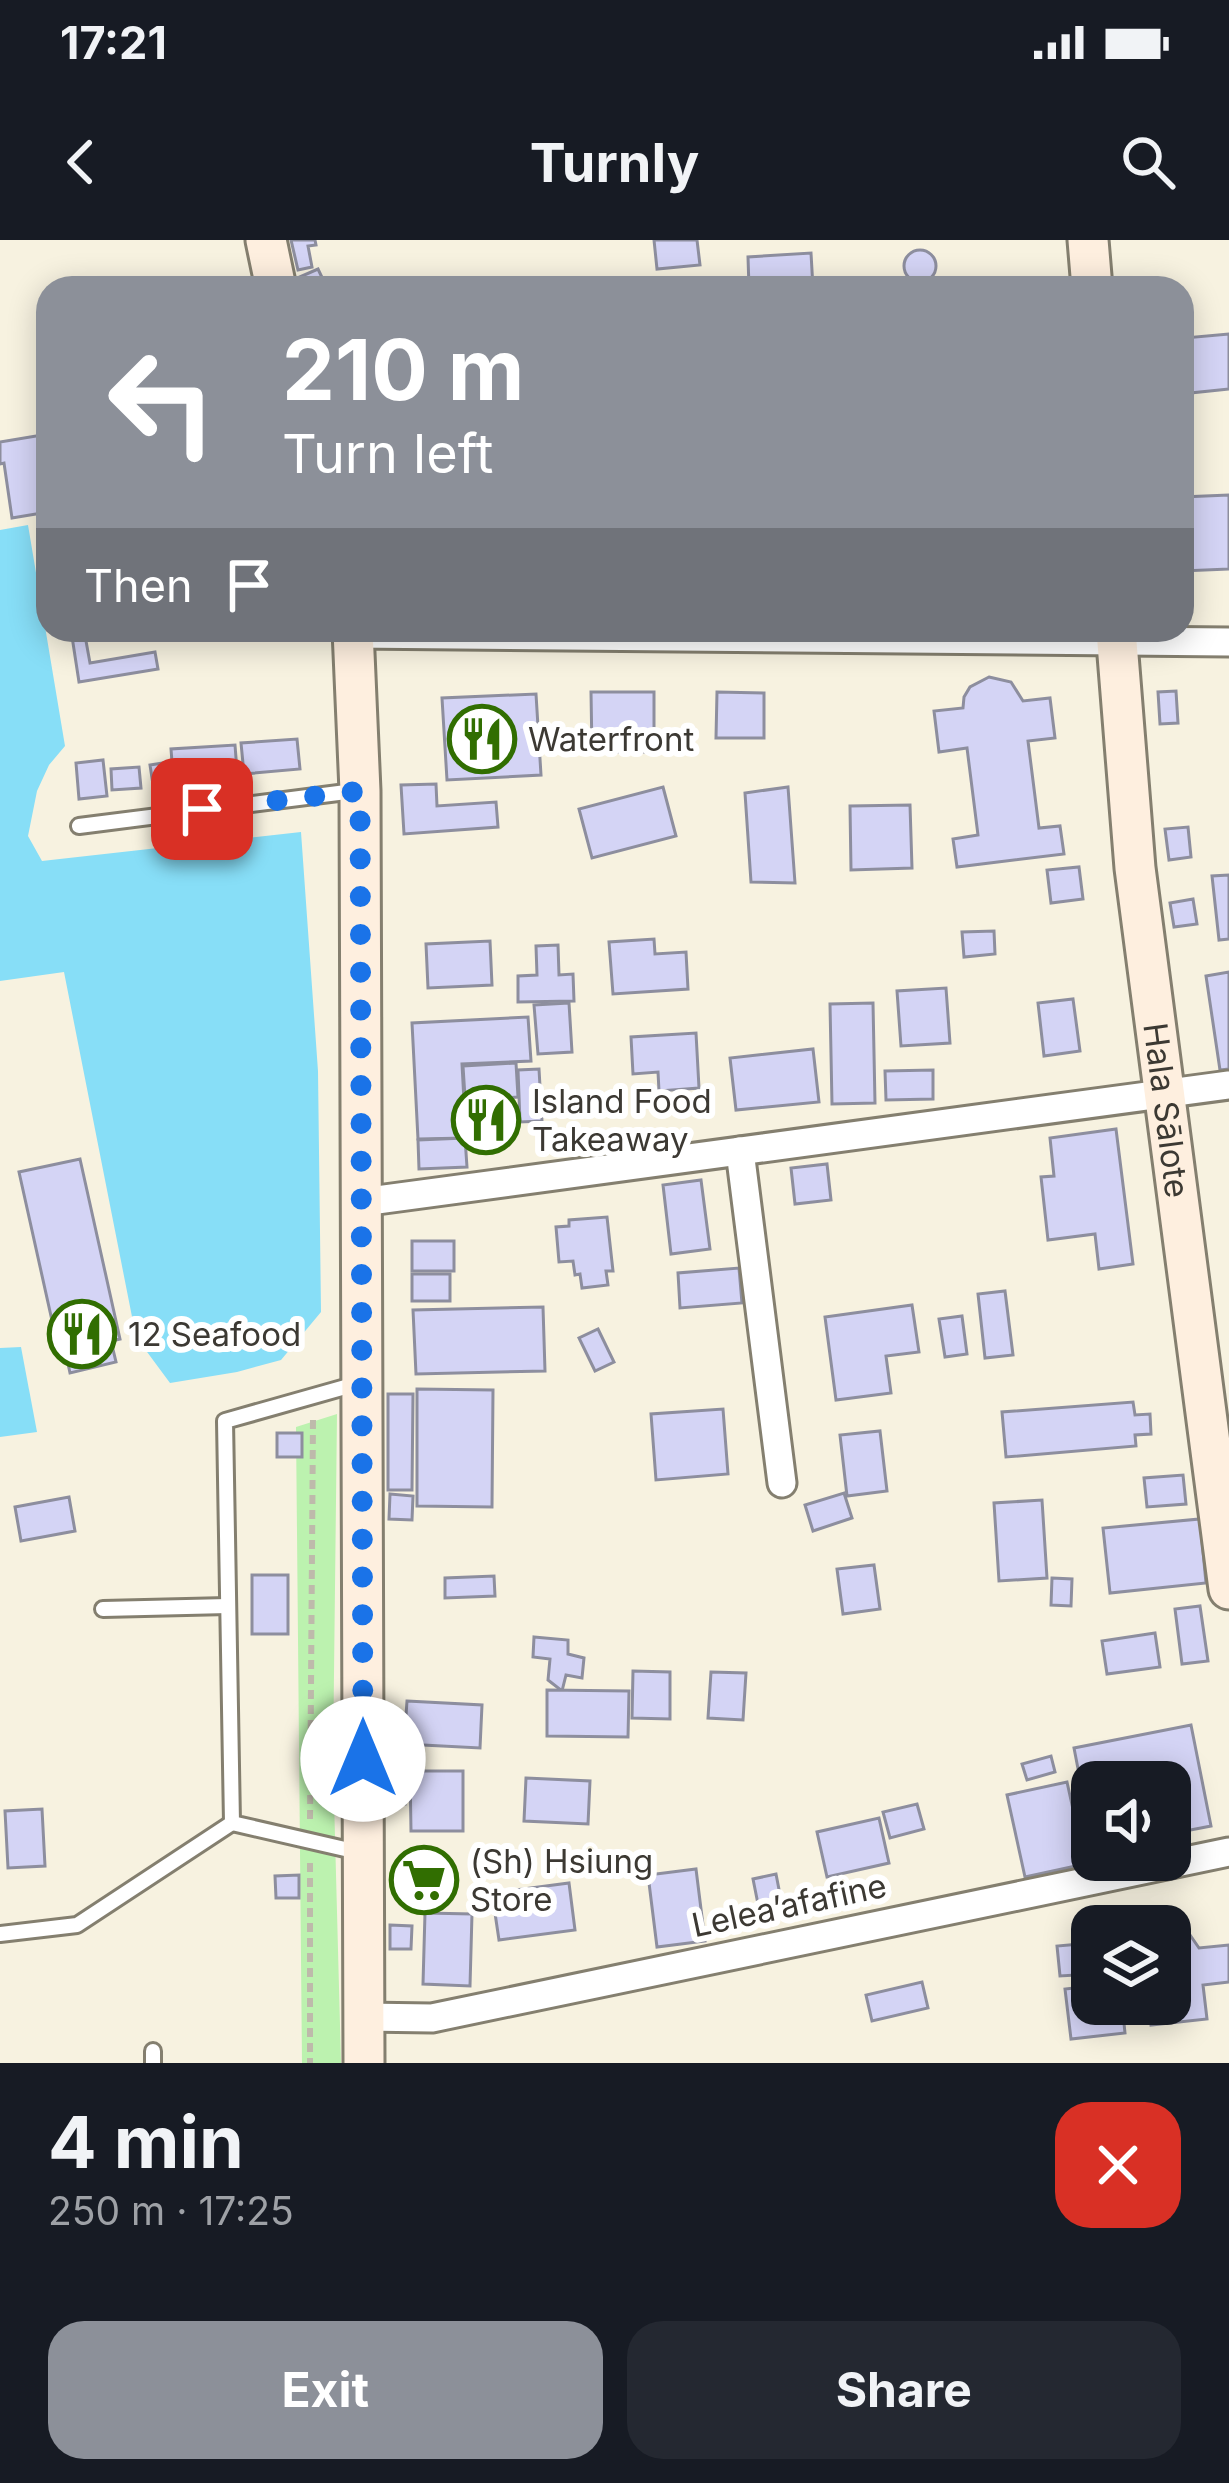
<!DOCTYPE html>
<meta charset="utf-8">
<style>
body{margin:0;font-family:Inter,sans-serif;background:#242831;color:#f1f3f6;height:100vh;display:flex;flex-direction:column;font-size:45px;white-space:nowrap}
*{box-sizing:border-box;margin:0}
p{font-size:39px;color:#9ea1a6}
.icon{flex:none;width:66px;height:66px;fill:none;stroke:currentColor;stroke-width:2;stroke-linecap:round;stroke-linejoin:round}
.map{position:relative;height:1823px;overflow:hidden}
.side{display:flex;flex-direction:column;background:#171b24;flex:1}
.side>*{flex:none}
.guide{position:absolute;left:36px;top:36px;width:1158px;height:366px;border-radius:36px;box-shadow:0 6px 30px #0003;background:#8c9099;color:#fff;overflow:hidden}
.controls{position:absolute;left:1071px;top:1521px;display:grid;gap:24px}
.controls a{display:grid;place-items:center;width:120px;height:120px;border-radius:24px;background:#171b24;box-shadow:0 6px 30px #0003;font-size:60px}
.pin{position:absolute;display:grid;place-items:center;width:102px;height:102px;color:#fff;margin:-51px;border-radius:24px;box-shadow:0 6px 18px #0006}
.me{position:absolute;width:132px;margin:-66px;rotate:0deg;stroke-linejoin:round;filter:drop-shadow(0 0 9px #0008)}
.turn{display:flex;align-items:center;gap:42px;height:252px;padding:0 48px;font-size:54px}
.turn .icon{width:156px;height:156px;stroke-width:2.5}
.turn b{display:block;font-size:84px;line-height:102px}
.then{display:flex;align-items:center;height:114px;padding:0 48px;background:#0003;gap:24px;font-size:45px}
.round{display:grid;place-items:center;flex:none;width:126px;height:126px;border-radius:36px;background:#242831}
.headline{display:flex;align-items:center;justify-content:space-between;height:204px;padding:0 48px}
h1{font-size:72px;font-weight:700;line-height:90px}
.primary-button{display:flex;gap:24px;margin-top:auto;padding:24px 48px}
.primary-button a{flex:1;height:138px;border-radius:36px;background:#8c9099;color:#fff;font-size:48px;font-weight:700;line-height:138px;text-align:center}
.primary-button a+a{background:#242831;color:#f1f3f6}
.status{display:flex;justify-content:space-between;align-items:center;height:84px;padding:0 60px;background:#171b24;direction:ltr}
.status svg{height:33px;fill:currentColor}
header{display:flex;justify-content:space-between;align-items:center;height:156px;padding:0 48px;background:#171b24;font-size:54px;font-weight:700}
.map>svg:first-child{display:block}
.green{fill:#bcf2af}
.water{fill:#87def7}
.building{fill:#d4d4f5;stroke:#8d8e9e;stroke-width:3}
.lines{fill:none;stroke-linecap:round;stroke-linejoin:round}
.lane-casing{stroke:#847f6f;stroke-width:20}
.street-casing{stroke:#847f6f;stroke-width:33}
.secondary-casing{stroke:#847f6f;stroke-width:45}
.path{stroke:#bebaab;stroke-width:6;stroke-dasharray:9 6;stroke-linecap:butt}
.lane{stroke:#fff;stroke-width:14}
.street{stroke:#fff;stroke-width:27}
.secondary{stroke:#feefdf;stroke-width:39}
.route{stroke:#1a73e8;stroke-width:21;stroke-dasharray:0 37.8}
.labels{text-anchor:middle;dominant-baseline:central;stroke-width:12;stroke-linejoin:round;paint-order:stroke}
.poi-label{font-size:33px;fill:#3c3933;stroke:#fff;text-anchor:start}
.street-label{font-size:33px;fill:#3c3933;stroke:#fff}
</style>
<div class="status"><b>17:21</b><svg viewBox="0 0 49 12"><path d="M0 12V9h3v3zM5 12V6h3v6zM10 12V3h3v9zM15 12V0h3v12zM26 1h20v11H26zM47 4h2v5h-2z"/></svg></div>
<header><svg class="icon" aria-label="back" viewBox="0 0 24 24"><path d="M15 5l-7 7 7 7"/></svg>Turnly<svg class="icon" aria-label="search" viewBox="0 0 24 24"><circle cx="10" cy="10" r="6"/><path d="M15 15l6 6"/></svg></header>
<div class="map">
<svg width="1229" height="1823" viewBox="0 0 1229 1823">
<rect width="100%" height="100%" fill="#f7f2e0"/>
<polygon class="green" points="337,1174 333,1521 341,1823 302,1823 296,1187"/>
<g class="water">
<polygon points="28,285 65,506 49,525 37,551 28,596 42,621 301,592 318,831 321,1072 281,1120 237,1132 170,1143 136,1097 64,732 0,741 0,290"/>
<polygon points="21,1107 37,1192 0,1197 0,1108"/>
</g>
<g class="building">
<polygon points="291,0 315,0 316,5 308,6 312,27 298,30"/>
<polygon points="654,0 697,0 700,25 657,29"/>
<circle cx="920" cy="26" r="16"/>
<polygon points="811,13 813,48 749,48 748,17"/>
<polygon points="318,29 327,48 300,48 295,39"/>
<polygon points="1229,94 1229,149 1190,153 1184,98"/>
<polygon points="48,194 48,272 12,278 4,223 0,224 0,202"/>
<polygon points="1229,255 1229,329 1182,331 1182,257"/>
<polygon points="71,390 84,390 90,423 155,412 158,429 79,442"/>
<polygon points="989,437 1011,442 1023,461 1050,458 1055,498 1028,501 1039,588 1060,586 1064,614 957,627 953,599 978,595 967,508 939,512 934,471 963,468 964,457 970,447"/>
<polygon points="1176,451 1178,483 1160,484 1158,452"/>
<polygon points="591,452 654,452 654,512 592,512"/>
<polygon points="717,452 764,453 764,498 716,498"/>
<polygon points="536,454 541,535 447,540 442,458"/>
<polygon points="297,499 300,529 244,534 241,503"/>
<polygon points="235,505 238,544 174,548 171,509"/>
<polygon points="103,520 107,556 79,559 76,523"/>
<polygon points="169,522 173,548 154,551 150,525"/>
<polygon points="139,527 141,548 112,550 111,529"/>
<polygon points="436,544 437,566 496,562 498,587 404,594 401,545"/>
<polygon points="663,547 676,596 592,618 579,569"/>
<polygon points="788,547 795,643 751,642 745,553"/>
<polygon points="910,565 912,628 851,630 850,566"/>
<polygon points="1188,587 1191,617 1169,620 1165,589"/>
<polygon points="1079,627 1083,659 1051,663 1047,630"/>
<polygon points="1229,635 1229,699 1219,700 1212,636"/>
<polygon points="1193,659 1197,684 1174,687 1170,663"/>
<polygon points="994,691 995,714 964,717 962,692"/>
<polygon points="654,699 655,714 686,712 688,749 613,754 609,702"/>
<polygon points="490,701 492,745 428,748 426,704"/>
<polygon points="558,705 559,735 573,734 574,761 518,762 518,736 537,735 536,706"/>
<polygon points="1229,732 1229,829 1220,830 1206,736"/>
<polygon points="946,748 950,803 901,806 897,751"/>
<polygon points="1073,759 1080,811 1044,816 1038,763"/>
<polygon points="569,763 572,812 538,814 534,765"/>
<polygon points="873,763 875,863 832,864 830,764"/>
<polygon points="528,777 531,821 462,824 466,898 418,899 412,783"/>
<polygon points="696,793 699,848 659,851 658,832 633,834 631,797"/>
<polygon points="813,809 819,862 736,870 730,818"/>
<polygon points="516,823 518,857 505,858 507,902 468,904 463,826"/>
<polygon points="539,829 542,881 520,882 518,830"/>
<polygon points="933,830 933,859 886,860 885,831"/>
<polygon points="1116,889 1133,1024 1099,1029 1095,994 1048,1000 1041,937 1054,936 1050,898"/>
<polygon points="465,898 467,927 419,929 418,900"/>
<polygon points="80,919 120,1099 111,1101 116,1122 70,1133 65,1110 59,1112 19,932"/>
<polygon points="827,924 831,960 795,964 791,928"/>
<polygon points="701,940 710,1009 671,1014 663,945"/>
<polygon points="607,977 613,1031 606,1031 608,1045 582,1048 580,1034 575,1035 573,1021 559,1022 556,987 569,986 569,980"/>
<rect x="412" y="1001" width="42" height="30"/>
<polygon points="739,1028 742,1063 680,1068 678,1033"/>
<rect x="412" y="1034" width="38" height="27"/>
<polygon points="1005,1051 1013,1115 985,1118 978,1054"/>
<polygon points="912,1065 919,1112 886,1116 891,1153 836,1160 825,1077"/>
<polygon points="543,1067 545,1131 416,1134 413,1070"/>
<polygon points="962,1076 967,1114 945,1117 939,1079"/>
<polygon points="598,1089 614,1122 595,1131 579,1098"/>
<polygon points="417,1149 493,1150 492,1267 417,1266"/>
<polygon points="388,1154 413,1154 412,1250 388,1250"/>
<polygon points="1133,1162 1135,1175 1150,1174 1151,1194 1135,1195 1136,1206 1006,1217 1002,1172"/>
<polygon points="723,1169 728,1234 656,1240 651,1174"/>
<polygon points="880,1191 887,1251 847,1256 840,1195"/>
<rect x="277" y="1193" width="25" height="24"/>
<polygon points="1183,1235 1186,1264 1147,1267 1144,1238"/>
<polygon points="844,1253 852,1278 813,1291 805,1265"/>
<polygon points="390,1254 413,1256 412,1280 389,1279"/>
<polygon points="69,1257 75,1291 21,1301 15,1267"/>
<polygon points="1042,1260 1047,1338 999,1341 994,1263"/>
<polygon points="1200,1279 1206,1343 1110,1353 1103,1288"/>
<polygon points="874,1325 880,1369 843,1374 837,1329"/>
<rect x="252" y="1335" width="36" height="59"/>
<polygon points="494,1336 495,1356 445,1358 445,1338"/>
<polygon points="1052,1338 1072,1339 1071,1366 1051,1365"/>
<polygon points="1200,1366 1208,1421 1182,1424 1175,1369"/>
<polygon points="1155,1393 1160,1427 1107,1434 1102,1401"/>
<polygon points="534,1397 568,1400 568,1414 584,1418 582,1438 566,1435 562,1451 548,1440 550,1419 533,1417"/>
<polygon points="633,1431 670,1432 670,1479 632,1478"/>
<polygon points="711,1432 746,1433 743,1480 708,1478"/>
<polygon points="547,1450 629,1451 628,1497 547,1496"/>
<polygon points="407,1461 482,1465 480,1508 404,1504"/>
<polygon points="1191,1485 1211,1586 1170,1594 1170,1542 1092,1542 1092,1601 1074,1508"/>
<polygon points="1051,1516 1055,1532 1027,1540 1022,1524"/>
<polygon points="410,1531 463,1531 463,1591 411,1591"/>
<rect x="384" y="1533" width="21" height="31"/>
<polygon points="526,1538 590,1541 588,1584 524,1581"/>
<polygon points="1067,1542 1085,1624 1025,1637 1007,1555"/>
<polygon points="917,1564 924,1589 890,1598 883,1572"/>
<polygon points="42,1569 45,1626 8,1628 5,1571"/>
<polygon points="879,1578 889,1623 827,1637 817,1592"/>
<polygon points="444,1620 446,1658 404,1659 402,1621"/>
<polygon points="696,1629 705,1701 657,1707 648,1635"/>
<polygon points="776,1634 783,1670 760,1674 753,1639"/>
<polygon points="299,1635 299,1658 276,1658 275,1636"/>
<polygon points="569,1643 575,1690 499,1700 492,1653"/>
<polygon points="425,1673 472,1674 470,1746 423,1744"/>
<polygon points="390,1685 412,1686 411,1709 390,1709"/>
<polygon points="1170,1688 1190,1695 1199,1708 1229,1705 1229,1742 1203,1745 1207,1779 1151,1785 1149,1764 1170,1764"/>
<polygon points="1092,1703 1092,1734 1060,1736 1057,1706"/>
<polygon points="922,1742 928,1768 872,1781 866,1755"/>
<polygon points="1092,1746 1092,1764 1122,1764 1125,1793 1071,1799 1065,1749"/>
</g>
<g class="lines">
<g class="lane-casing">
<g id="lane">
<polyline points="79,586 354,551"/>
<polyline points="356,1144 225,1181 232,1583 358,1612"/>
<polyline points="103,1369 228,1366"/>
<polyline points="0,1694 77,1685 232,1583"/>
<polyline points="153,1823 153,1811"/>
</g>
</g>
<g class="street-casing">
<g id="street">
<polyline points="353,394 1229,402"/>
<polyline points="740,911 782,1243"/>
<polyline points="362,962 1229,845"/>
<polyline points="363,1777 432,1778 1229,1612"/>
</g>
</g>
<g class="secondary-casing">
<g id="secondary">
<polyline points="266,0 276,48"/>
<polyline points="1088,0 1092,48"/>
<polyline points="353,390 360,551 364,1823"/>
<path id="s1" d="M1116 390 1135 628 1229 1349"/>
</g>
</g>
<g class="path">
<polyline points="310,1579 313,1179"/>
<polyline points="310,1623 310,1823"/>
</g>
<use href="#lane" class="lane"/>
<use href="#street" class="street"/>
<use href="#secondary" class="secondary"/>
</g>
<g class="lines">
<polyline class="route" points="202,569 360,551 363,1519"/>
</g>
<defs>
<g id="restaurant-ring" transform="scale(3.45)"><circle r="9.5" fill="#fff" stroke="#316e01" stroke-width="1.5"/><path d="M-5-6h1v4h1v-4h1v4h1v-4h1v5L-1.5 .5V6h-2V.5L-5-1ZM5-6V6H3V1.5H1.5Q1.5-4 5-6Z" fill="#316e01"/></g>
<g id="supermarket-ring" transform="scale(3.45)"><circle r="9.5" fill="#fff" stroke="#316e01" stroke-width="1.5"/><path d="M-6-5.5h2.5l.6 2H6L4.5 2H-2.5L-4.4-4H-6ZM-1.5 3.2a1.3 1.3 0 1 0 .1 0ZM3 3.2a1.3 1.3 0 1 0 .1 0Z" fill="#316e01"/></g>
</defs>
<g fill-rule="evenodd">
<use href="#restaurant-ring" x="482" y="499"/>
<use href="#restaurant-ring" x="486" y="880"/>
<use href="#restaurant-ring" x="82" y="1094"/>
<use href="#supermarket-ring" x="424" y="1640"/>
</g>
<g class="labels">
<g class="poi-label">
<text x="528" y="499">Waterfront</text>
<text x="532" y="861">Island Food<tspan x="532" dy="38">Takeaway</tspan></text>
<text x="128" y="1094">12 Seafood</text>
<text x="470" y="1621">(Sh) Hsiung<tspan x="470" dy="38">Store</tspan></text>
</g>
<g class="street-label">
<text stroke="none"><textPath href="#s1" startOffset="483">Hala Sālote</textPath></text>
<text transform="translate(789 1665) rotate(-12)">Lelea’afafine</text>
</g>
</g>
</svg>
<div class="controls">
<a><svg class="icon" aria-label="sound" viewBox="0 0 24 24"><path d="M4 9h4l5-4v14l-5-4H4zM17 9q2 3 0 6"/></svg></a>
<a><svg class="icon" aria-label="layers" viewBox="0 0 24 24"><path d="M12 4l9 5-9 5-9-5zM3 14l9 5 9-5"/></svg></a>
</div>
<div class="pin" style="left:202px;top:569px;background:#d93025"><svg class="icon" aria-label="arrive" viewBox="0 0 24 24"><path d="M6 21V4h12l-3 4 3 4H6"/></svg></div>
<svg class="me" style="left:363px;top:1519px" viewBox="-20 -20 40 40"><circle r="19" fill="#fff"/><path d="M0-13L10 11 0 6-10 11z" fill="#1a73e8"/></svg>
<div class="guide">
<div class="turn"><svg class="icon" aria-label="left" viewBox="0 0 24 24"><path d="M17 20v-9H6M10 6l-5 5 5 5"/></svg><div><b>210 m</b>Turn left</div></div>
<div class="then">Then<svg class="icon" aria-label="arrive" viewBox="0 0 24 24"><path d="M6 21V4h12l-3 4 3 4H6"/></svg></div>
</div>
</div>
<section class="side">
<div class="headline"><div><h1>4 min</h1><p>250 m · 17:25</p></div><a class="round" style="background:#d93025;color:#fff"><svg class="icon" aria-label="close" viewBox="0 0 24 24"><path d="M6 6l12 12M18 6L6 18"/></svg></a></div>
<div class="primary-button"><a>Exit</a><a>Share</a></div>
</section>
